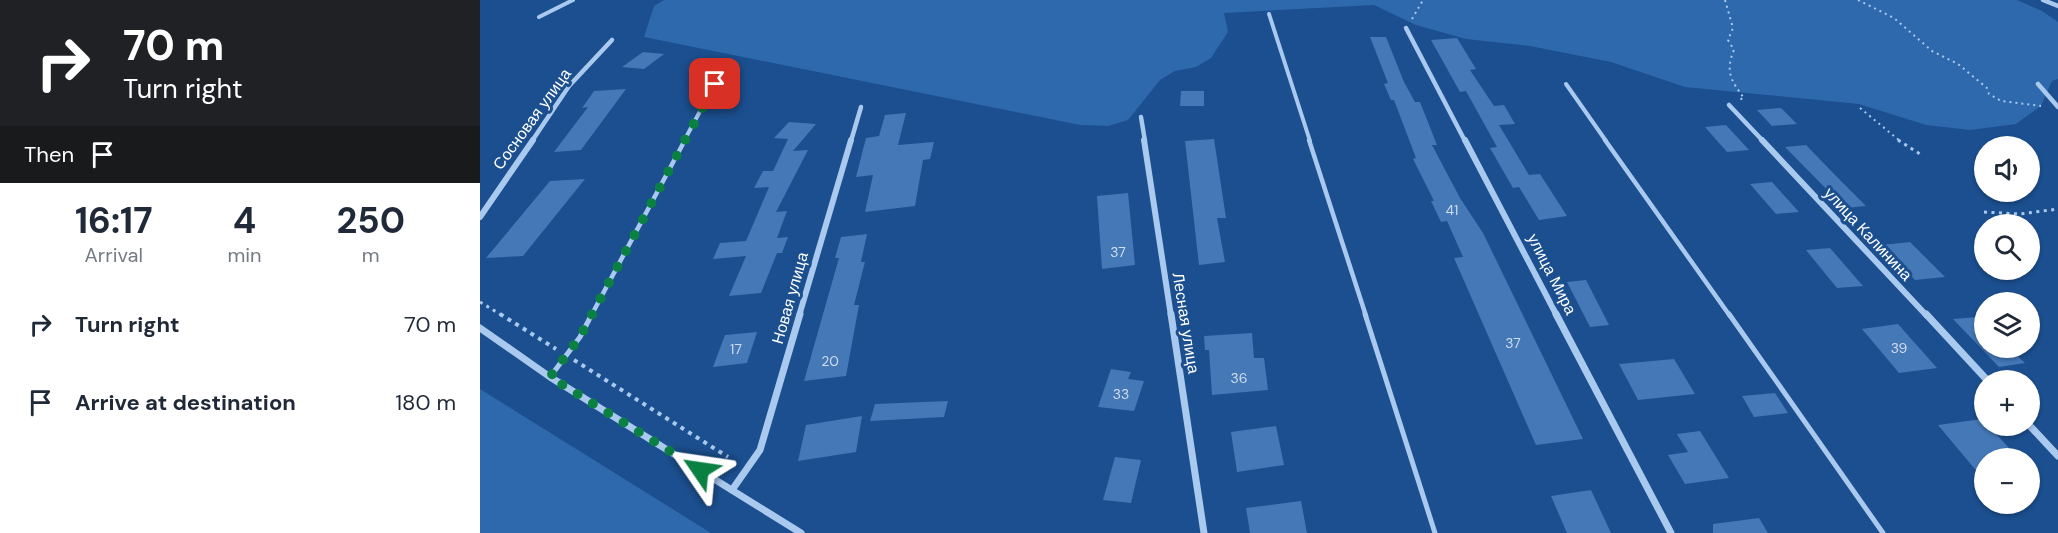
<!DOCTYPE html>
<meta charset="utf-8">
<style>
body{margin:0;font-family:"DM Sans",sans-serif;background:#f2f2f3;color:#1f2937;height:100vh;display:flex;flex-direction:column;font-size:22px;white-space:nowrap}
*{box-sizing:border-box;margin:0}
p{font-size:20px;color:#747a83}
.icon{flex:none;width:33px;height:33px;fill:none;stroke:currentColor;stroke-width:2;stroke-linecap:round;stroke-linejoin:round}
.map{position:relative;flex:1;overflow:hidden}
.side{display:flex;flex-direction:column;background:#fff;width:480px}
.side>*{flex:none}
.guide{background:#202124;color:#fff;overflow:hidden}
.fabs{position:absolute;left:1494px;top:136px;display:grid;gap:12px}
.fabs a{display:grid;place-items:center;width:66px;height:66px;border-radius:50%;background:#fff;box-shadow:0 2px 4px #0004;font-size:30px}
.pin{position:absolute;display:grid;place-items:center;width:51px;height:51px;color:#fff;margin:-26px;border-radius:12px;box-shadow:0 3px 9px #0006}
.me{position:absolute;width:66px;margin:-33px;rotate:302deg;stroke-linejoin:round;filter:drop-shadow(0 0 4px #0008)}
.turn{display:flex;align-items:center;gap:21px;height:126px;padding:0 24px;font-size:27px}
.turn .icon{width:78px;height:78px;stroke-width:2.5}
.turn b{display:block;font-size:42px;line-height:51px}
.then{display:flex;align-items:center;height:57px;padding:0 24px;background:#0003;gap:12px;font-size:22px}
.eta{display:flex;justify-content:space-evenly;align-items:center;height:102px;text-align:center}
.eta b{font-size:36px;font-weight:700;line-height:42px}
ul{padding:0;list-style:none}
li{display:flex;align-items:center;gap:18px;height:78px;padding:0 24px}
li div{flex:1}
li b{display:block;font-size:22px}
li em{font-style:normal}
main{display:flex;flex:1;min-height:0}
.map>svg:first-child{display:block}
.green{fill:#2e69ad}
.building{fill:#4478b7}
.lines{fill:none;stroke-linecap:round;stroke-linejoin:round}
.path-far2{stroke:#a9c9ee;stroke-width:2;stroke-dasharray:2 4;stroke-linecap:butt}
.path-far1{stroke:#a9c9ee;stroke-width:3;stroke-dasharray:3 4.5;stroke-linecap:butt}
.path{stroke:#a9c9ee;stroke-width:4;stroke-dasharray:4 5;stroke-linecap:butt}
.service-far2{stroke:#a9c9ee;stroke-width:4}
.service-far1{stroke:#a9c9ee;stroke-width:4.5}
.service{stroke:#a9c9ee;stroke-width:5}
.minor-far2{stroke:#a9c9ee;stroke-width:4.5}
.minor-far1{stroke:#a9c9ee;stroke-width:6}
.minor{stroke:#a9c9ee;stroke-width:7}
.route{stroke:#0b8043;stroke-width:10;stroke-dasharray:0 18}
.labels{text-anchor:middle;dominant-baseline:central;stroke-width:6;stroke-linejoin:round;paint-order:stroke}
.number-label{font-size:14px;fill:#d0dded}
.street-label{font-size:16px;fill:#fff;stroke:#1b4f8f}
</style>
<main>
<section class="side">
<div class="guide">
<div class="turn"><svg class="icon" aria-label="right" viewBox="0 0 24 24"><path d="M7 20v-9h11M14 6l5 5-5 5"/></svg><div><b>70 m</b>Turn right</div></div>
<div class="then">Then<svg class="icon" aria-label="arrive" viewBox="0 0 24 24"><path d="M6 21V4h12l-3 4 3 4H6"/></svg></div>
</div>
<div class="eta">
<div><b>16:17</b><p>Arrival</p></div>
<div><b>4</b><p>min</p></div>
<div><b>250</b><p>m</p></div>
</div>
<ul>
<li><svg class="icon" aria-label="right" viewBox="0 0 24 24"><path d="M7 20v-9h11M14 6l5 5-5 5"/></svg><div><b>Turn right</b></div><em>70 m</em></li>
<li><svg class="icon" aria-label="arrive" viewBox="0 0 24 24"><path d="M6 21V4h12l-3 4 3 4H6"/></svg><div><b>Arrive at destination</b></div><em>180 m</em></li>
</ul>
</section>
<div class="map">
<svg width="1578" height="533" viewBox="0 0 1578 533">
<rect width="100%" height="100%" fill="#1b4f8f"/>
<g class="green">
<polygon points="184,0 1537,0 1562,11 1578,22 1578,79 1572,81 1561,106 1536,124 1490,130 1446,125 1379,104 1205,87 1131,62 1050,46 986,39 936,25 894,5 744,13 748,32 731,58 716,67 695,71 680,80 648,120 628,126 600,125 164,37 174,6"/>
<polygon points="0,389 231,533 0,533"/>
</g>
<g class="building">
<polygon points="890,37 906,37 924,82 935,102 940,102 957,145 952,145 980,198 1003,233 1103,439 1056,445 974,258 983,257 967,221 961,222 951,201 954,201 933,159 936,158 914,100 911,100 904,84 908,83"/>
<polygon points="977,38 996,69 990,70 1014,106 1024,105 1035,124 1019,125 1049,175 1060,174 1087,216 1059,220 1039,187 1033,188 1010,148 1017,147 986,91 980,92 951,40"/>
<polygon points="163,52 184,54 164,69 142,67"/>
<polygon points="146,89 101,150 74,152 108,107 102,108 114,91"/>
<polygon points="701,91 724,91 724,106 700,106"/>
<polygon points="1301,108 1317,124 1292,126 1277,110"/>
<polygon points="426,113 418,145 454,142 450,159 443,160 435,206 385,212 393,175 376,177 386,138 399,136 405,115"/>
<polygon points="309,122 336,124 313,151 328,150 296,212 307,211 297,238 308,237 302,253 297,253 281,293 249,296 266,256 233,259 240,243 266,241 289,187 274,188 283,171 293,171 308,139 294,138"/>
<polygon points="1246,125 1269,150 1247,152 1225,127"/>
<polygon points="734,139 746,218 737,218 745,262 719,265 705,141"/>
<polygon points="1326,145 1357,177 1386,206 1365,208 1305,147"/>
<polygon points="105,179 43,256 6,258 70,181"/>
<polygon points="1292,182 1319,212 1296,214 1270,184"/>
<polygon points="648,193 655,265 622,269 617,196"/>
<polygon points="387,234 381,262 385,262 374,305 379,305 366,376 324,381 359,258 355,258 361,237"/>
<polygon points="1430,242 1465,277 1435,280 1402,245"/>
<polygon points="1350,248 1383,286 1357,288 1326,250"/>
<polygon points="1106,280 1129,325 1110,327 1087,282"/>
<polygon points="1498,317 1504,323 1504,348 1529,348 1545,363 1519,367 1473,319"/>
<polygon points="1418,324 1457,368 1419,373 1382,329"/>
<polygon points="277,332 267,363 233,367 245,335"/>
<polygon points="772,333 774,358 784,358 788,390 732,395 729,350 725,350 724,336"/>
<polygon points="1194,359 1215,394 1158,400 1139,364"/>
<polygon points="631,369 651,372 648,379 664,381 654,411 618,407"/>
<polygon points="1295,393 1308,413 1274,417 1262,396"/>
<polygon points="468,401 464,417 390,421 395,404"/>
<polygon points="382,416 376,452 318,461 326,425"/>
<polygon points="1502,419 1504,426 1509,426 1539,459 1504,459 1504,480 1458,425"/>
<polygon points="796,426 804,465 757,472 751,432"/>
<polygon points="1220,431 1249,478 1205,484 1188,455 1208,452 1197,434"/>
<polygon points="635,457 661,460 651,503 623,500"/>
<polygon points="1111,490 1131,533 1087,533 1071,496"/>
<polygon points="821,501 827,533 770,533 766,508"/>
<polygon points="1279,518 1288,533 1233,533 1233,524"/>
</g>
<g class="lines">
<g class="path-far2">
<path d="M1245 0 1253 28 1248 40 1254 50C1245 71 1251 81 1264 98L1258 100"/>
<polyline points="1378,0 1414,18 1452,51 1478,64 1507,88 1509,94 1521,101 1561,106"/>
<polyline points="932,19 943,0"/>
<polyline points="1380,108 1420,141"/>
</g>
<g class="path-far1">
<polyline points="1418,140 1440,154"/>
<polyline points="1504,212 1540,214 1578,209"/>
<polyline points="0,302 23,316"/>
</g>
<g class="path">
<polyline points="20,314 76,349"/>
<polyline points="94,360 248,457"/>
</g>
<g class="service-far2">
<polyline points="789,14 830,141"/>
<polyline points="59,17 93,0"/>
<polyline points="1086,84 1126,141"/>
<polyline points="204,141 246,63"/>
</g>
<g class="service-far1">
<polyline points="829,140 886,316"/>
<polyline points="1125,140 1250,316"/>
<polyline points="111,316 205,140"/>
</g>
<g class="service">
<polyline points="885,314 955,533"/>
<polyline points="1249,314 1403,533"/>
<polyline points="70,377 100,337 112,314"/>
</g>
<g class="minor-far2">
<polyline points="1563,0 1578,6"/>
<polyline points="926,28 985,141"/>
<polyline points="1558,84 1578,107"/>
<polyline points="1249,105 1283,141"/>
<polyline points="661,117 665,141"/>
<polyline points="52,141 89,86 132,40"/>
<polyline points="371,141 381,107"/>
</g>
<g class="minor-far1">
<polyline points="664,140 691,316"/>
<polyline points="985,140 1077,316"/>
<polyline points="1282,140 1447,316"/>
<polyline points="0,217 53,140"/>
<polyline points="319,316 371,140"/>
</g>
<g class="minor">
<polyline points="691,314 724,533"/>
<polyline points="1076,314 1191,533"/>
<polyline points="1446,314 1508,381"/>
<polyline points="0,328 70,377 321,533"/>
<polyline points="1550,426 1578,456"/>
<polyline points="252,490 280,450 320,314"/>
</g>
</g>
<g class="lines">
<polyline class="route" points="220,470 70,377 100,337 235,84"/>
</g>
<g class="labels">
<g class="number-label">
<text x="972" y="210">41</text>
<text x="638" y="252">37</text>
<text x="1033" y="343">37</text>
<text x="1419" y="348">39</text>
<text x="256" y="349">17</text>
<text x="350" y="361">20</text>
<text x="759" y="378">36</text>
<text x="641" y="394">33</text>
</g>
<g class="street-label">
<text transform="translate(52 119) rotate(-54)">Сосновая улица</text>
<text transform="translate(1388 234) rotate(47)">улица Калинина</text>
<text transform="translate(1072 274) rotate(63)">улица Мира</text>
<text transform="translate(310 298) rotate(-74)">Новая улица</text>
<text transform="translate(706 323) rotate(81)">Лесная улица</text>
</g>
</g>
</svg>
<div class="fabs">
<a><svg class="icon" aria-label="sound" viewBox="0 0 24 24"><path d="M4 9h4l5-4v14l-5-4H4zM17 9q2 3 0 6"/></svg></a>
<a><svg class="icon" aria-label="search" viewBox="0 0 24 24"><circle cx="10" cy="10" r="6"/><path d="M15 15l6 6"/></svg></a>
<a><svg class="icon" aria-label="layers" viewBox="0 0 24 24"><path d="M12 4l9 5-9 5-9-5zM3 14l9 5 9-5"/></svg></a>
<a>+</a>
<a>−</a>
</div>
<div class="pin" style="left:235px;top:84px;background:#d93025"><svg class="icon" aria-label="arrive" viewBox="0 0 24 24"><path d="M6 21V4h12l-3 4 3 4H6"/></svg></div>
<svg class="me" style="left:220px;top:470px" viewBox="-20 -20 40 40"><path d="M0-17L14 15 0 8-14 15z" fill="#0b8043" stroke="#fff" stroke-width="4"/></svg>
</div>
</main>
